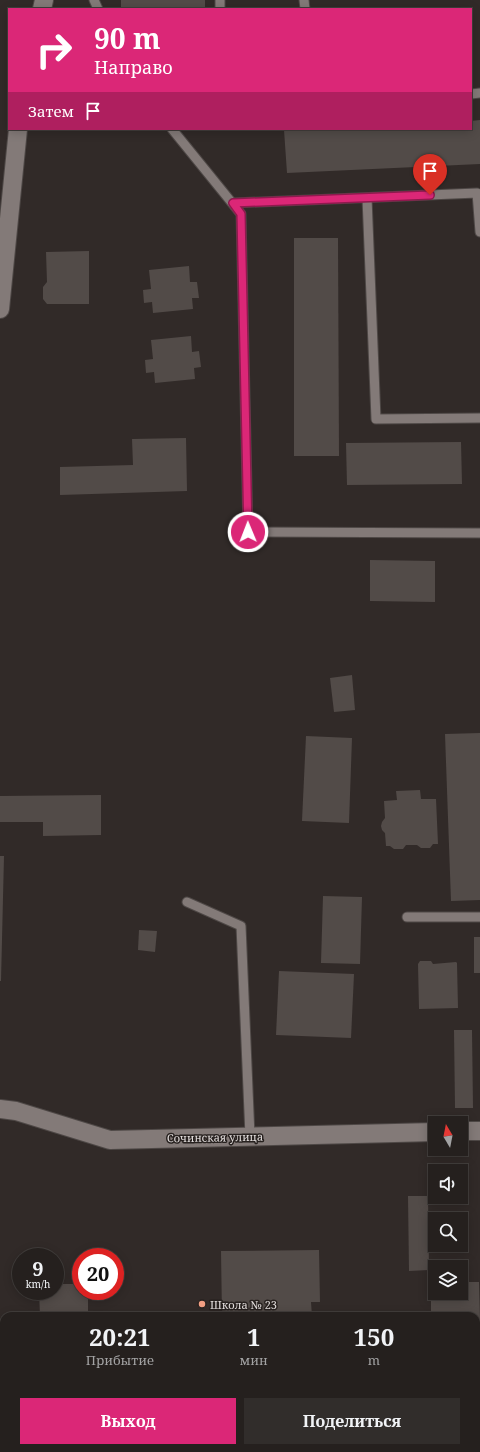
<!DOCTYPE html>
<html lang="ru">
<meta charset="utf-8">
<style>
body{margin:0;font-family:"Noto Serif",serif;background:#312d2b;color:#f1f3f6;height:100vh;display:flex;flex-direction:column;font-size:15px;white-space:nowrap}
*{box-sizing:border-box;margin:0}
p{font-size:13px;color:#a3a3a4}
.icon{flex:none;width:22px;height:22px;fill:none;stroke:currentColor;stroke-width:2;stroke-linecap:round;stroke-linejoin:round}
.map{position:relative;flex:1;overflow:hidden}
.panel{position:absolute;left:0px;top:1312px;width:480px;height:140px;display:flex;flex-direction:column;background:#25201e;border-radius:12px 12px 0 0;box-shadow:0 2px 10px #0003,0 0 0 1px #423e3c}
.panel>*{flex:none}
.top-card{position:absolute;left:8px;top:8px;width:464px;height:122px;border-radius:0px;box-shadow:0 2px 10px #0003,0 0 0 1px #423e3c;background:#db2777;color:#fff;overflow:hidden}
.needle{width:26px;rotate:350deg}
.buttons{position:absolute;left:428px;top:1116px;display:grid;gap:8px}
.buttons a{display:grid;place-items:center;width:40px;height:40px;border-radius:0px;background:#25201e;box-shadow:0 2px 10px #0003,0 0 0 1px #423e3c;font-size:20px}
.speed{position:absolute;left:12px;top:1248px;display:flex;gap:8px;font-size:20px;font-weight:700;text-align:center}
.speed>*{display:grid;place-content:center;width:52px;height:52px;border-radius:50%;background:#25201e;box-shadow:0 2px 10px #0003,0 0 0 1px #423e3c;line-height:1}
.speed small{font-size:10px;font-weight:400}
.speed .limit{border:6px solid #d22;background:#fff;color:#111}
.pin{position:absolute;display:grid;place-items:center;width:34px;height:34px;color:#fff;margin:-41px -17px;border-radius:50% 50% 50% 0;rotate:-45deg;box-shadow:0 0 4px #0007}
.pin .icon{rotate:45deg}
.me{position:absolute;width:44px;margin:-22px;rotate:359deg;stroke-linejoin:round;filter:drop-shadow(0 0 3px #0008)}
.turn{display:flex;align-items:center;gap:14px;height:84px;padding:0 20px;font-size:18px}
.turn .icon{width:52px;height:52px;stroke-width:2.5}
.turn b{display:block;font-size:28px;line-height:34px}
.then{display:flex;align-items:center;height:38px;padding:0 20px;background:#0003;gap:8px;font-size:15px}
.eta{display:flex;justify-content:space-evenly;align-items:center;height:68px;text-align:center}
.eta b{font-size:24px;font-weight:700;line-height:28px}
.cta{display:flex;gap:8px;margin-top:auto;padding:8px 20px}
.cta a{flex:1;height:46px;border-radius:0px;background:#db2777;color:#fff;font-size:16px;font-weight:700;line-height:46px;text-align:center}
.cta a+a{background:#312d2b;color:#f1f3f6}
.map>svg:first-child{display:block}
.building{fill:#524b48}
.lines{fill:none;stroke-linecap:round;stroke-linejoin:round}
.service-casing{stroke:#4e4846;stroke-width:11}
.minor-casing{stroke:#4e4846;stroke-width:20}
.service{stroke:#837a78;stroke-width:9}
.minor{stroke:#837a78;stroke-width:18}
.route-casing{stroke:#8e194d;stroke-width:10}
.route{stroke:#db2777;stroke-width:7}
.poi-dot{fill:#f39f83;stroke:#27211f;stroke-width:1.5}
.labels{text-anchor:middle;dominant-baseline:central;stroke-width:3;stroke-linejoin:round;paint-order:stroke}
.street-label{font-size:11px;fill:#e3dedd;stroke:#27211f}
.poi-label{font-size:11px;fill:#e3dedd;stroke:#27211f;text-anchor:start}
</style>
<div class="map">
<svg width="480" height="1452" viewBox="0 0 480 1452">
<rect width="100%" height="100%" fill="#312a28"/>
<g class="building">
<rect x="121" y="0" width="84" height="9"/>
<polygon points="480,120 480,164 287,173 284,130 312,129 471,129 471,121"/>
<polygon points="294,238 338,238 339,456 294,456"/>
<polygon points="89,251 89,304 47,304 43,299 43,287 47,282 46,252"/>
<polygon points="189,266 190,282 197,282 199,298 192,298 193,309 153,313 152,302 144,303 143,290 151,289 149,270"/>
<polygon points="191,336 192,352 199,351 201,367 194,368 195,379 155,383 154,372 146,373 145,360 153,359 151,340"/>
<polygon points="186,438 187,491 60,495 60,467 133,465 132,439"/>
<polygon points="461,442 462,484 347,485 346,443"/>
<polygon points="370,560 435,561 435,602 370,601"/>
<polygon points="352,675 355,710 334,712 330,678"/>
<polygon points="480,733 480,900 451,901 445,734"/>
<polygon points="306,736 352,738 349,823 302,821"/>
<polygon points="420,790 421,799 436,799 438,844 433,844 430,848 421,848 417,845 406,845 403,849 394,849 390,846 386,846 385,833 382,830 381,826 382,822 385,818 384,801 397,800 396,791"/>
<polygon points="101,795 101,835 43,836 43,822 0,822 0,796"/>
<polygon points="0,856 4,856 1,981 0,981"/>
<polygon points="323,896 362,897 360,964 321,963"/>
<polygon points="139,930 157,931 155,952 138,950"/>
<rect x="474" y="937" width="6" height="36"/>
<polygon points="420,961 431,961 433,964 456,962 457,963 458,1008 419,1009 418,964"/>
<polygon points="279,971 354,974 351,1038 276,1035"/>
<polygon points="454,1030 472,1030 473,1108 455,1108"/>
<polygon points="408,1196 428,1196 429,1270 409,1271"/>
<polygon points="319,1250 320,1302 311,1302 312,1316 222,1316 221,1251"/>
<polygon points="431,1282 435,1282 435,1293 461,1293 461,1282 479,1282 480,1319 476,1319 476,1316 431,1316"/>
<polygon points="55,1284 81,1284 81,1291 88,1291 88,1316 40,1316 39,1291 55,1291"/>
<polygon points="476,1438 480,1438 480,1452 413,1452 413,1448 476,1448"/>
<rect x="41" y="1448" width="183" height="4"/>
</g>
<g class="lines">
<g class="service-casing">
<g id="service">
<polyline points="94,0 98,9"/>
<polyline points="220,0 220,9"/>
<polyline points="304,0 305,9"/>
<polyline points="471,94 480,93"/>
<polyline points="172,129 241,214 248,532 480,533"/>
<polyline points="367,198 376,419 480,418"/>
<polyline points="233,203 477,193 480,232"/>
<polyline points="187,902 241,926 250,1136"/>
<polyline points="407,917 480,917"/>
</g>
</g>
<g class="minor-casing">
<g id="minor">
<polyline points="42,9 44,0"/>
<polyline points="0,309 18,129"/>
<polyline points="0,1109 16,1111 110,1140 435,1132"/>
<polyline points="461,1131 480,1131"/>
</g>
</g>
<use href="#service" class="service"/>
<use href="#minor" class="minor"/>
</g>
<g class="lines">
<g class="route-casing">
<polyline id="route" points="248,532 241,214 233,203 430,195"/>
</g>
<use href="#route" class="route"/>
</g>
<circle class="poi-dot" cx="202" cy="1304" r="4"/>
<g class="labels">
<g class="street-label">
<text transform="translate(215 1137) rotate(-1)">Сочинская улица</text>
</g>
<g class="poi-label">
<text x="210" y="1304">Школа № 23</text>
</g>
</g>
</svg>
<div class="buttons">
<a><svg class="needle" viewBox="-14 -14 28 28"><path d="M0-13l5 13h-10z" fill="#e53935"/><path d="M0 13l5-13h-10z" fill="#a3a3a4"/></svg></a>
<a><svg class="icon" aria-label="sound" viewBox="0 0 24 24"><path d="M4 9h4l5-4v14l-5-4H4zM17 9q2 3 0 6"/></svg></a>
<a><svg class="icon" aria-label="search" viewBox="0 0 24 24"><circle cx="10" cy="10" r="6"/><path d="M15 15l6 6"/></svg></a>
<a><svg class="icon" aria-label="layers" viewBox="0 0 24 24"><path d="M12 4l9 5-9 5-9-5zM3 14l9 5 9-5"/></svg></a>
</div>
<div class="speed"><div>9<small>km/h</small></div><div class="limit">20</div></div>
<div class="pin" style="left:430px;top:195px;background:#d93025"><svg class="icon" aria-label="arrive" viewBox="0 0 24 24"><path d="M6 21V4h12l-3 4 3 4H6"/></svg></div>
<svg class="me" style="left:248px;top:532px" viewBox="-20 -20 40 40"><circle r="17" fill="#db2777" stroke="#fff" stroke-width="3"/><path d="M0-11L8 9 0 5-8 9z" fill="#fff"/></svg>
<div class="top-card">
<div class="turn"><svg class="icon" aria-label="right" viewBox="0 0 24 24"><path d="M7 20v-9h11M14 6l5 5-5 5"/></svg><div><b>90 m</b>Направо</div></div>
<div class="then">Затем<svg class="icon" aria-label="arrive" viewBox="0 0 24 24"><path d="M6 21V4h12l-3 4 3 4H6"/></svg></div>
</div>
<section class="panel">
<div class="eta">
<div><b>20:21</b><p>Прибытие</p></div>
<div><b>1</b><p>мин</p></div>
<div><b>150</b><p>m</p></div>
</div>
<div class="cta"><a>Выход</a><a>Поделиться</a></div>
</section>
</div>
